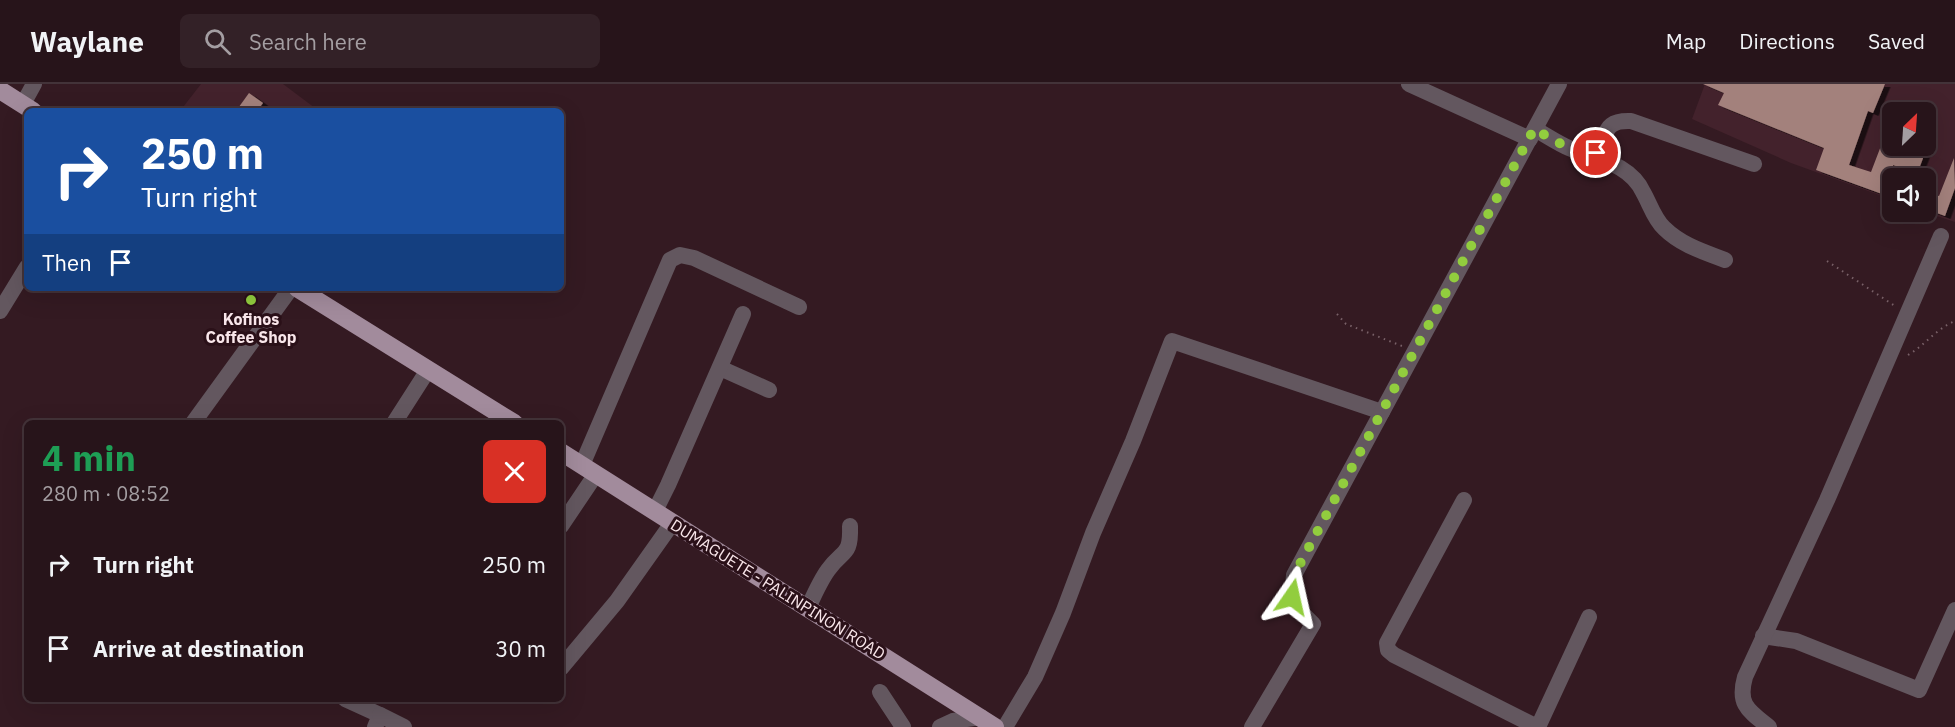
<!DOCTYPE html>
<meta charset="utf-8">
<style>
body{margin:0;font-family:"IBM Plex Sans",sans-serif;background:#332127;color:#f1f3f6;height:100vh;display:flex;flex-direction:column;font-size:22px;white-space:nowrap}
*{box-sizing:border-box;margin:0}
p{font-size:20px;color:#a49ea2}
.icon{flex:none;width:33px;height:33px;fill:none;stroke:currentColor;stroke-width:2;stroke-linecap:round;stroke-linejoin:round}
.map{position:relative;flex:1;overflow:hidden}
.details{position:absolute;left:24px;top:336px;width:540px;height:282px;display:flex;flex-direction:column;background:#27141a;border-radius:9px;box-shadow:0 6px 24px #0002,0 0 0 2px #433339}
.details>*{flex:none}
.hud{position:absolute;left:24px;top:24px;width:540px;height:183px;border-radius:9px;box-shadow:0 6px 24px #0002,0 0 0 2px #433339;background:#1a4fa0;color:#fff;overflow:hidden}
.needle{width:39px;rotate:25deg}
.tools{position:absolute;left:1882px;top:18px;display:grid;gap:12px}
.tools a{display:grid;place-items:center;width:54px;height:54px;border-radius:9px;background:#27141a;box-shadow:0 6px 24px #0002,0 0 0 2px #433339;font-size:30px}
.pin{position:absolute;display:grid;place-items:center;width:51px;height:51px;color:#fff;margin:-26px;border:3px solid #fff;border-radius:50%;box-shadow:0 2px 6px #0007}
.me{position:absolute;width:66px;margin:-33px;rotate:11deg;stroke-linejoin:round;filter:drop-shadow(0 0 4px #0008)}
.turn{display:flex;align-items:center;gap:21px;height:126px;padding:0 18px;font-size:27px}
.turn .icon{width:78px;height:78px;stroke-width:2.5}
.turn b{display:block;font-size:42px;line-height:51px}
.then{display:flex;align-items:center;height:57px;padding:0 18px;background:#0003;gap:12px;font-size:22px}
.round{display:grid;place-items:center;flex:none;width:63px;height:63px;border-radius:9px;background:#332127}
.head{display:flex;align-items:center;justify-content:space-between;height:102px;padding:0 18px}
h1{font-size:36px;font-weight:700;line-height:45px;color:#1e9e55}
ul{padding:0;list-style:none}
li{display:flex;align-items:center;gap:18px;height:84px;padding:0 18px}
li div{flex:1}
li b{display:block;font-size:22px}
li em{font-style:normal}
header{display:flex;align-items:center;gap:36px;box-sizing:border-box;height:84px;padding:0 30px;background:#27141a;border-bottom:2px solid #433339}
header strong{font-size:28px}
nav{display:flex;gap:33px;margin-inline-start:auto;font-size:21px}
.search{width:420px;height:54px;background:#332127;display:flex;align-items:center;gap:15px;box-sizing:border-box;padding:0 21px;border-radius:9px;color:#a49ea2;font-size:22px}
.map>svg:first-child{display:block}
.built{fill:#43222c;fill-rule:evenodd}
.building{fill:#a3817c;filter:url(#shadow)}
.lines{fill:none;stroke-linecap:round;stroke-linejoin:round}
.path{stroke:#796168;stroke-width:2;stroke-dasharray:1.5 4.5;stroke-linecap:butt}
.minor{stroke:#63575f;stroke-width:16}
.major{stroke:#a28b9c;stroke-width:18}
.route{stroke:#92cd3e;stroke-width:10;stroke-dasharray:0 18}
.poi-dot{fill:#92cd3e;stroke:#2a1018;stroke-width:2}
.labels{text-anchor:middle;dominant-baseline:central;stroke-width:6;stroke-linejoin:round;paint-order:stroke}
.poi-label{font-size:16px;font-weight:bold;fill:#f9e6ea;stroke:#2a1018}
.street-label{font-size:16px;fill:#f9e6ea;stroke:#2a1018}
</style>
<header>
<strong>Waylane</strong>
<div class="search"><svg class="icon" aria-label="search" viewBox="0 0 24 24"><circle cx="10" cy="10" r="6"/><path d="M15 15l6 6"/></svg>Search here</div>
<nav><a>Map</a><a>Directions</a><a>Saved</a></nav>
</header>
<div class="map">
<svg width="1955" height="643" viewBox="0 0 1955 643">
<defs>
<filter id="shadow"><feDropShadow dx="5.5" dy="3" stdDeviation="0" flood-color="#0009"/></filter>
</defs>
<rect width="100%" height="100%" fill="#341a22"/>
<g class="built">
<polygon points="201,0 283,0 319,27 180,27"/>
<path d="M1705 0H1955V138L1925 128 1926 94H1893V116L1791 79 1692 35ZM1893 28H1926V62H1893Z"/>
</g>
<g class="building">
<polygon points="1703,0 1885,0 1873,29 1868,27 1849,81 1871,88 1884,54 1893,57 1893,62 1904,62 1925,69 1917,90 1893,81 1893,114 1816,86 1824,64 1718,21 1724,9"/>
<polygon points="249,9 263,19 257,27 236,27"/>
<polygon points="1954,74 1955,104 1945,132 1926,125 1926,108 1939,112"/>
</g>
<g class="lines">
<g class="path">
<polyline points="1827,177 1895,222"/>
<polyline points="1337,230 1346,240 1402,262"/>
<path d="M1908 271C1925 261 1936 245 1955 237"/>
</g>
<g class="minor">
<polyline points="1409,0 1530,55"/>
<polyline points="23,20 34,0"/>
<path d="M1535 45C1553 55 1575 72 1596 69 1608 48 1604 36 1631 37L1754 80"/>
<path d="M1588 70C1610 78 1633 86 1643 108 1650 120 1654 135 1664 144 1681 161 1704 168 1725 176"/>
<polyline points="0,227 27,183"/>
<polyline points="720,284 769,306"/>
<polyline points="193,339 291,204"/>
<polyline points="394,339 428,286"/>
<polyline points="582,381 670,176 680,171 694,174 799,223"/>
<polyline points="1464,416 1387,559 1388,566 1394,571 1537,643"/>
<polyline points="655,427 668,401 743,230"/>
<polyline points="561,442 596,390"/>
<path d="M808 524C814 511 820 497 828 486 843 465 851 473 850 442"/>
<polyline points="1763,552 1796,557 1919,606 1955,526"/>
<polyline points="561,584 617,517 673,438"/>
<polyline points="880,608 903,643"/>
<polyline points="345,615 380,631 375,643"/>
<polyline points="380,631 404,643"/>
<polyline points="940,643 953,637 981,633"/>
<polyline points="1005,643 1035,593 1063,529 1093,449 1133,357 1172,257 1382,328"/>
<path d="M1252 643 1313 540C1294 522 1291 517 1294 491L1559 0"/>
<polyline points="1538,643 1589,533"/>
<path d="M1769 643C1749 627 1737 621 1745 593L1827 416 1941 152"/>
</g>
<g class="major">
<polyline points="0,6 33,27"/>
<polyline points="297,204 514,339"/>
<polyline points="561,368 995,643"/>
</g>
</g>
<g class="lines">
<path class="route" d="M1292 513 1294 491 1534 45C1553 55 1575 71 1596 69"/>
</g>
<circle class="poi-dot" cx="251" cy="216" r="6"/>
<g class="labels">
<g class="poi-label">
<text x="251" y="235">Kofinos<tspan x="251" dy="18">Coffee Shop</tspan></text>
</g>
<g class="street-label">
<text transform="translate(778 505) rotate(32)">DUMAGUETE - PALINPINON ROAD</text>
</g>
</g>
</svg>
<div class="tools">
<a><svg class="needle" viewBox="-14 -14 28 28"><path d="M0-13l5 13h-10z" fill="#e53935"/><path d="M0 13l5-13h-10z" fill="#a49ea2"/></svg></a>
<a><svg class="icon" aria-label="sound" viewBox="0 0 24 24"><path d="M4 9h4l5-4v14l-5-4H4zM17 9q2 3 0 6"/></svg></a>
</div>
<div class="pin" style="left:1596px;top:69px;background:#d93025"><svg class="icon" aria-label="arrive" viewBox="0 0 24 24"><path d="M6 21V4h12l-3 4 3 4H6"/></svg></div>
<svg class="me" style="left:1292px;top:513px" viewBox="-20 -20 40 40"><path d="M0-17L14 15 0 8-14 15z" fill="#92cd3e" stroke="#fff" stroke-width="4"/></svg>
<div class="hud">
<div class="turn"><svg class="icon" aria-label="right" viewBox="0 0 24 24"><path d="M7 20v-9h11M14 6l5 5-5 5"/></svg><div><b>250 m</b>Turn right</div></div>
<div class="then">Then<svg class="icon" aria-label="arrive" viewBox="0 0 24 24"><path d="M6 21V4h12l-3 4 3 4H6"/></svg></div>
</div>
<section class="details">
<div class="head"><div><h1>4 min</h1><p>280 m · 08:52</p></div><a class="round" style="background:#d93025;color:#fff"><svg class="icon" aria-label="close" viewBox="0 0 24 24"><path d="M6 6l12 12M18 6L6 18"/></svg></a></div>
<ul>
<li><svg class="icon" aria-label="right" viewBox="0 0 24 24"><path d="M7 20v-9h11M14 6l5 5-5 5"/></svg><div><b>Turn right</b></div><em>250 m</em></li>
<li><svg class="icon" aria-label="arrive" viewBox="0 0 24 24"><path d="M6 21V4h12l-3 4 3 4H6"/></svg><div><b>Arrive at destination</b></div><em>30 m</em></li>
</ul>
</section>
</div>
